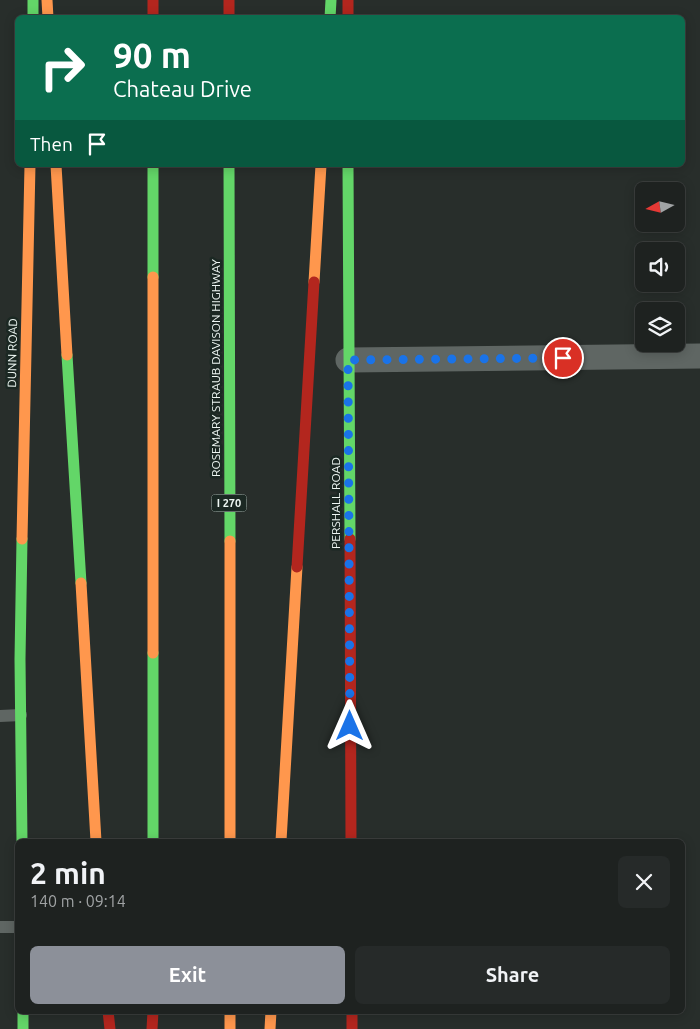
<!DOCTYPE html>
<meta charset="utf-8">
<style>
body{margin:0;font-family:Ubuntu,sans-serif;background:#262a29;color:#f1f3f6;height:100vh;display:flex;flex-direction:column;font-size:19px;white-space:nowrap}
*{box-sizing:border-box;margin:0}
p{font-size:16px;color:#a1a4a5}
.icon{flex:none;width:28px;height:28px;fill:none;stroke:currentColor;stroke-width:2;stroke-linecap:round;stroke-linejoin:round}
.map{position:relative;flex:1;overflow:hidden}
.drawer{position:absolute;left:15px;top:839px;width:670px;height:175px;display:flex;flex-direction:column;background:#1e2220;border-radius:8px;box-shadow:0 2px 12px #0003,0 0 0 1px #3c3f3e}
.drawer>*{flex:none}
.top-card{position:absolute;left:15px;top:15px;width:670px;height:152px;border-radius:8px;box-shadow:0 2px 12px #0003,0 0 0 1px #3c3f3e;background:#0b6e4f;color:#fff;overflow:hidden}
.needle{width:32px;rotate:262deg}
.buttons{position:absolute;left:635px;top:182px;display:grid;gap:10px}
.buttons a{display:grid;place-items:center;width:50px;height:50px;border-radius:8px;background:#1e2220;box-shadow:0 2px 12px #0003,0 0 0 1px #3c3f3e;font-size:25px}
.pin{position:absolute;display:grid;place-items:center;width:42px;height:42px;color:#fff;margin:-21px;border:2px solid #fff;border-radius:50%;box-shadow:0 1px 5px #0007}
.me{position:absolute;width:55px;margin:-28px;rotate:0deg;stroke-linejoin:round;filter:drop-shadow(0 0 4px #0008)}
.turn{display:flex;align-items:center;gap:18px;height:105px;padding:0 15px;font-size:22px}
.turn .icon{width:65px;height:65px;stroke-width:2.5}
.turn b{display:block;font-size:35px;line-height:42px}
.then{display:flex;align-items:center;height:48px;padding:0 15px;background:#0003;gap:10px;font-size:19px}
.round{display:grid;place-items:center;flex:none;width:52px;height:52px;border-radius:8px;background:#262a29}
.summary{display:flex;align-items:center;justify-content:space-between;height:85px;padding:0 15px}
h1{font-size:30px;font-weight:600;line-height:38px}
.button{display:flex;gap:10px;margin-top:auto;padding:10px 15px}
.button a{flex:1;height:58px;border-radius:8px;background:#8c9099;color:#fff;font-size:20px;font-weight:600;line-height:58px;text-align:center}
.button a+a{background:#262a29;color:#f1f3f6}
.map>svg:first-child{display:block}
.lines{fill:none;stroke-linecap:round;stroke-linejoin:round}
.lane{stroke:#5f6663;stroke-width:12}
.street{stroke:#5f6663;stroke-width:25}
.fast{stroke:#63d668;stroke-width:11}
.slow{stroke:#ff974d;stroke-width:11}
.jam{stroke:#b3261e;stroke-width:11}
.route{stroke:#1a73e8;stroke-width:9;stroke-dasharray:0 16.2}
.labels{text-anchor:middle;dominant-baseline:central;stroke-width:5;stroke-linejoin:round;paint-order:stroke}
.shield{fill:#1b2823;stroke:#afb9b5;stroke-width:1}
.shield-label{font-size:11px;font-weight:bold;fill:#eef7f3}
.street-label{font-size:12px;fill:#eef7f3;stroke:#1b2823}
</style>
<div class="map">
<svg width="700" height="1029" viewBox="0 0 700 1029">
<rect width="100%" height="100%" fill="#282e2b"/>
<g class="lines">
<g class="lane">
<polyline points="0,716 21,715"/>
<polyline points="0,927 18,927"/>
</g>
<polyline class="street" points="348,360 700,356"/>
<g class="fast">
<polyline points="33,0 33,18"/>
<polyline points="330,18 331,0"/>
<polyline points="153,165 153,277"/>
<polyline points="229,165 230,541"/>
<polyline points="348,165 350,539"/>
<polyline points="67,355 81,583"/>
<polyline points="153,653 153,841"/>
<polyline points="22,841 20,659 22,539"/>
<polyline points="23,1011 23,1029"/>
</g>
<g class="slow">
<polyline points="47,0 48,18"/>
<polyline points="56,165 67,355"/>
<polyline points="153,277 153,653"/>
<polyline points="314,282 321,165"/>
<polyline points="22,539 30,165"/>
<polyline points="230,541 230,841"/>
<polyline points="81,583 96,841"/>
<polyline points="281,841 297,567"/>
<polyline points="230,1011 230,1029"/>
<polyline points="270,1029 271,1011"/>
</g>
<g class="jam">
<polyline points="153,0 153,18"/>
<polyline points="229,0 229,18"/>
<polyline points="348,0 348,18"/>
<polyline points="350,539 351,841"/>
<polyline points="297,567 314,282"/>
<polyline points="108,1011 110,1029"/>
<polyline points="352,1011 352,1029"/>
<polyline points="152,1029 153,1011"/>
</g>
</g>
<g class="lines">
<polyline class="route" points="350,726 348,360 563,358"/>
</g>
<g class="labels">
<rect class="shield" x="211.5" y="494.5" width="35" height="17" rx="4"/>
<g class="shield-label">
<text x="229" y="503">I 270</text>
</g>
<g class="street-label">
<text transform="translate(12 353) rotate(-89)">DUNN ROAD</text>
<text transform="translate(215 368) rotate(-90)">ROSEMARY STRAUB DAVISON HIGHWAY</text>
<text transform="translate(335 503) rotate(-90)">PERSHALL ROAD</text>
</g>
</g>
</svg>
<div class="buttons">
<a><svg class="needle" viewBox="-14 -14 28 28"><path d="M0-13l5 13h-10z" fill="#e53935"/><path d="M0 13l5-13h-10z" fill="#a1a4a5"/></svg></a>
<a><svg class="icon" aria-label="sound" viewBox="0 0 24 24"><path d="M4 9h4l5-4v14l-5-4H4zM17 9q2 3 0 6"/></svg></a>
<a><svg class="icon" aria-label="layers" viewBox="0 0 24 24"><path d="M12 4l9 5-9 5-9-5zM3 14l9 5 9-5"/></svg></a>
</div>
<div class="pin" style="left:563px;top:358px;background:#d93025"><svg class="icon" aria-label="arrive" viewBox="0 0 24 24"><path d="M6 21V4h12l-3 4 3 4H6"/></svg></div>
<svg class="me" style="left:350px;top:726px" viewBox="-20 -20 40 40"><path d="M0-17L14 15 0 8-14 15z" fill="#1a73e8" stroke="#fff" stroke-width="4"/></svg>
<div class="top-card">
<div class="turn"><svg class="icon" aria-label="right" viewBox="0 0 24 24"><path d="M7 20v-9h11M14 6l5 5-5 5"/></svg><div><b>90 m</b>Chateau Drive</div></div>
<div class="then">Then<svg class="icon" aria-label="arrive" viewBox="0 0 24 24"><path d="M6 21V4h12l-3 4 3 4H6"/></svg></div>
</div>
<section class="drawer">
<div class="summary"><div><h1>2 min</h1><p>140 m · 09:14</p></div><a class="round"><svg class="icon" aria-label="close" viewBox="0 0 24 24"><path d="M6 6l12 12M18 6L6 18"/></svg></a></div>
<div class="button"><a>Exit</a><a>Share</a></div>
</section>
</div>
